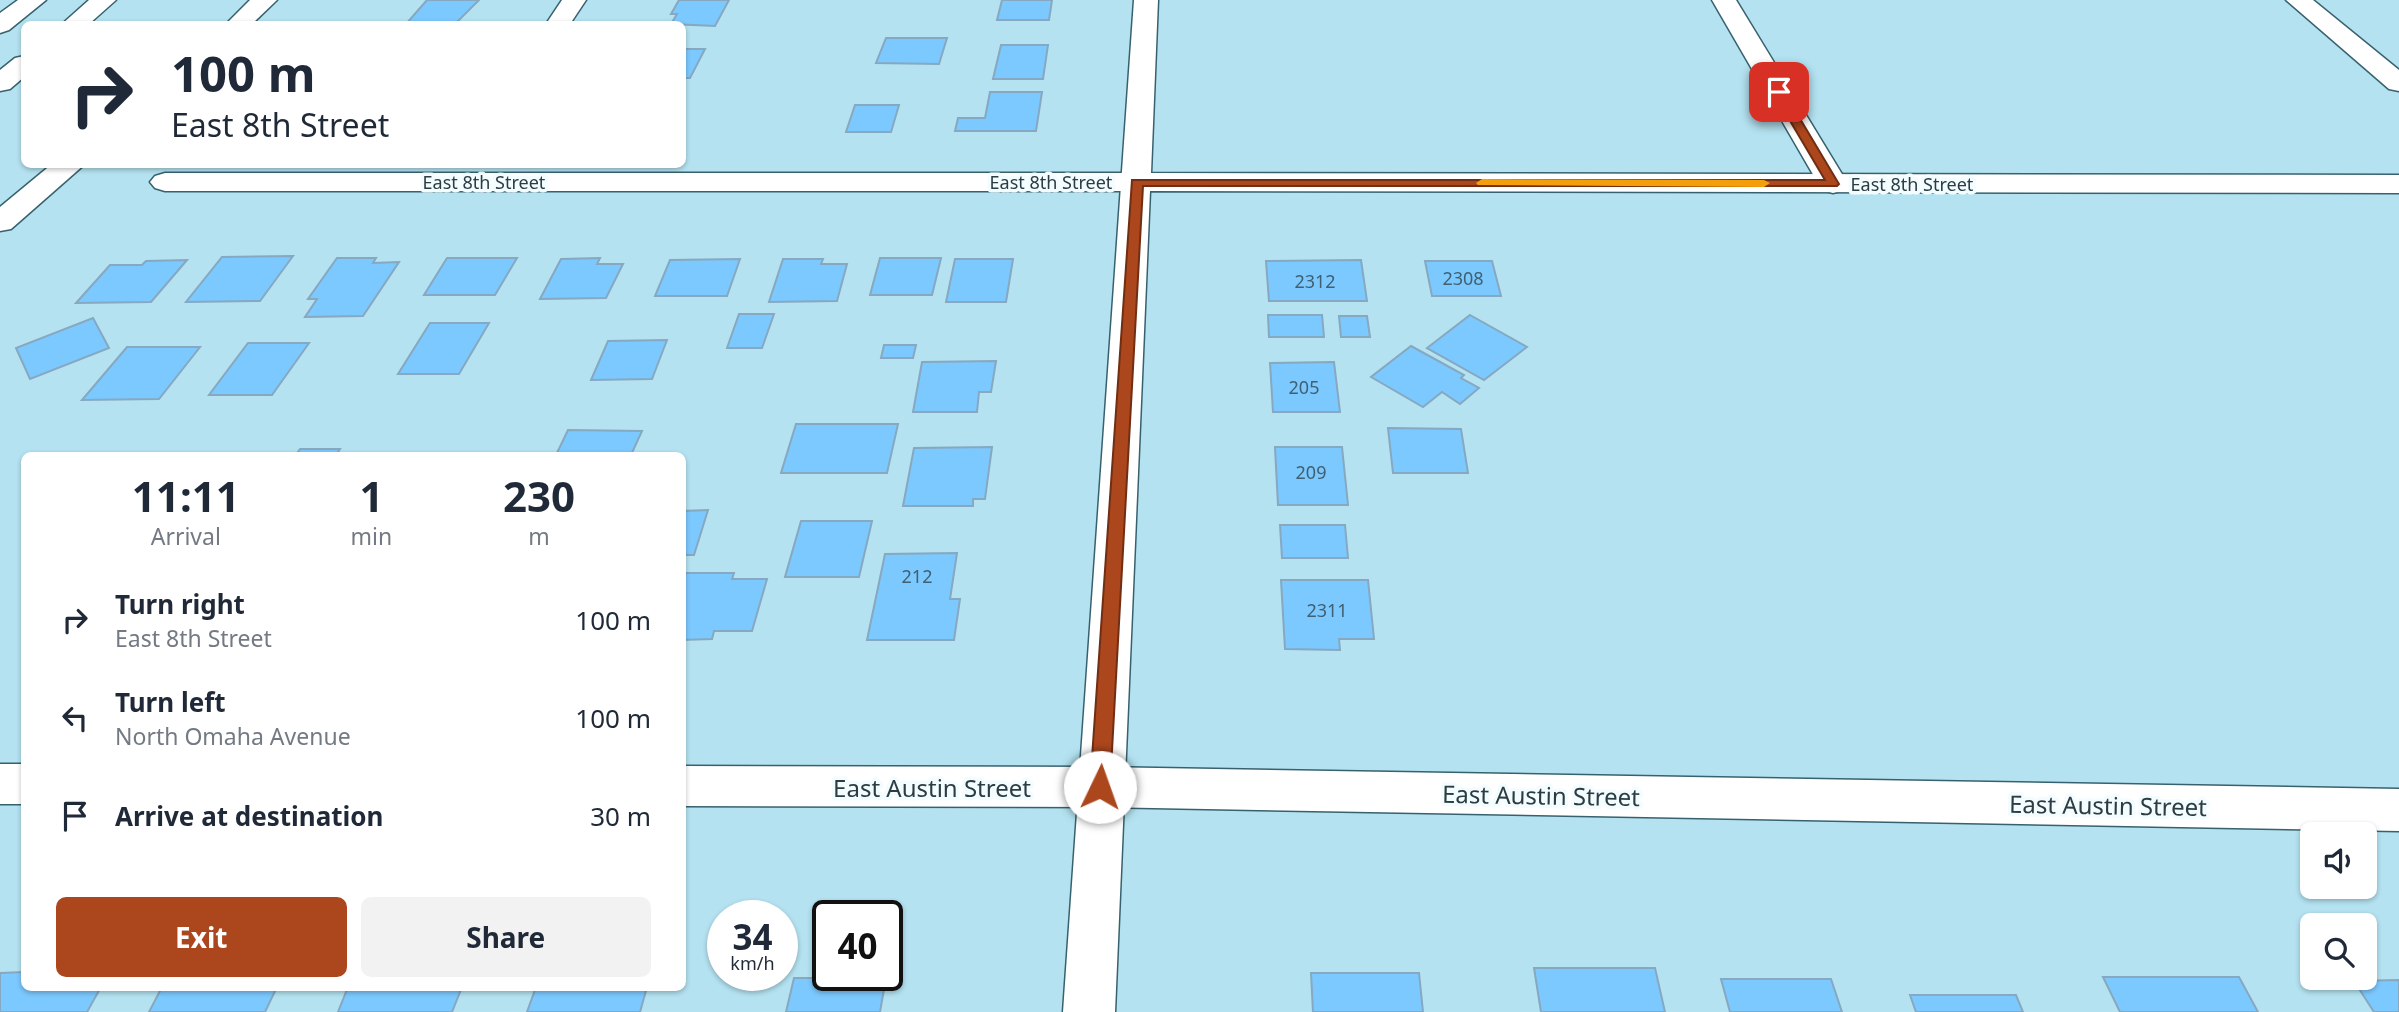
<!DOCTYPE html>
<style>
body{margin:0;font-family:"Noto Sans",sans-serif;background:#f2f2f3;color:#1f2937;height:100vh;display:flex;flex-direction:column;font-size:26px;white-space:nowrap}
*{box-sizing:border-box;margin:0}
p{font-size:23px;color:#747a83}
.icon{flex:none;width:38px;height:38px;fill:none;stroke:currentColor;stroke-width:2;stroke-linecap:round;stroke-linejoin:round}
.map{position:relative;flex:1;overflow:hidden}
.details{position:absolute;left:21px;top:452px;width:665px;height:539px;display:flex;flex-direction:column;background:#fff;border-radius:10px;box-shadow:0 2px 5px #0004}
.details>*{flex:none}
.guide{position:absolute;left:21px;top:21px;width:665px;height:147px;border-radius:10px;box-shadow:0 2px 5px #0004;background:#fff;color:#1f2937;overflow:hidden}
.tools{position:absolute;left:2300px;top:822px;display:grid;gap:14px}
.tools a{display:grid;place-items:center;width:77px;height:77px;border-radius:10px;background:#fff;box-shadow:0 2px 5px #0004;font-size:35px}
.speed{position:absolute;left:707px;top:900px;display:flex;gap:14px;font-size:35px;font-weight:700;text-align:center}
.speed>*{display:grid;place-content:center;width:91px;height:91px;border-radius:50%;background:#fff;box-shadow:0 2px 5px #0004;line-height:1}
.speed small{font-size:18px;font-weight:400}
.speed .limit{border:4px solid #111;border-radius:10px;background:#fff;color:#111}
.pin{position:absolute;display:grid;place-items:center;width:60px;height:60px;color:#fff;margin:-30px;border-radius:14px;box-shadow:0 4px 10px #0006}
.me{position:absolute;width:77px;margin:-38px;rotate:3deg;stroke-linejoin:round;filter:drop-shadow(0 0 5px #0008)}
.turn{display:flex;align-items:center;gap:24px;height:147px;padding:0 35px;font-size:32px}
.turn .icon{width:91px;height:91px;stroke-width:2.5}
.turn b{display:block;font-size:49px;line-height:60px}
.eta{display:flex;justify-content:space-evenly;align-items:center;height:119px;text-align:center}
.eta b{font-size:42px;font-weight:700;line-height:49px}
.button{display:flex;gap:14px;margin-top:auto;padding:14px 35px}
.button a{flex:1;height:80px;border-radius:10px;background:#ac461d;color:#fff;font-size:28px;font-weight:700;line-height:80px;text-align:center}
.button a+a{background:#f2f2f3;color:#1f2937}
ul{padding:0;list-style:none}
li{display:flex;align-items:center;gap:21px;height:98px;padding:0 35px}
li div{flex:1}
li b{display:block;font-size:26px}
li em{font-style:normal}
.map>svg:first-child{display:block}
.building{fill:#7cc9ff;stroke:#86a8c0;stroke-width:2}
.lines{fill:none;stroke-linecap:round;stroke-linejoin:round}
.minor-casing{stroke:#37616e;stroke-width:3}
.tertiary-casing{stroke:#37616e;stroke-width:3}
.motorway-casing{stroke:#37616e;stroke-width:3}
.minor{fill:#fff;fill-rule:evenodd}
.tertiary{fill:#fff;fill-rule:evenodd}
.motorway{fill:#fff;fill-rule:evenodd}
.route{fill:#ac461d;stroke:#702e13;stroke-width:2}
.slow{fill:#f59e0b}
.labels{text-anchor:middle;dominant-baseline:central;stroke-width:7;stroke-linejoin:round;paint-order:stroke}
.far-street-label{font-size:18px;fill:#2b3d43;stroke:#f3fcff}
.number-label{font-size:18px;fill:#3f6072}
.near-street-label{font-size:24px;fill:#2b3d43;stroke:#f3fcff}
</style>
<div class="map">
<svg width="2399" height="1012" viewBox="0 0 2399 1012">
<rect width="100%" height="100%" fill="#b4e2f1"/>
<g class="building">
<polygon points="427,0 479,0 456,23 406,24"/>
<polygon points="679,0 729,0 715,26 671,24 677,14 671,14"/>
<polygon points="1002,0 1052,0 1049,20 997,20"/>
<polygon points="886,38 947,38 939,64 876,63"/>
<polygon points="1001,45 1048,45 1043,79 993,79"/>
<polygon points="682,49 705,49 690,78 682,78"/>
<polygon points="990,92 1042,92 1036,131 955,131 958,118 985,118"/>
<polygon points="855,105 899,105 891,132 846,132"/>
<polygon points="293,256 260,301 186,302 222,257"/>
<polygon points="337,258 376,258 373,263 399,262 363,316 305,317 317,299 308,299"/>
<polygon points="447,258 517,258 495,295 424,295"/>
<polygon points="600,258 597,264 623,264 606,298 540,299 561,259"/>
<polygon points="880,258 941,258 932,295 870,295"/>
<polygon points="740,259 727,296 655,296 670,260"/>
<polygon points="783,259 823,259 821,264 847,264 837,301 769,302"/>
<polygon points="955,259 1013,259 1006,302 946,302"/>
<polygon points="187,260 151,302 76,303 110,265 142,265 146,261"/>
<polygon points="1361,260 1367,301 1269,301 1266,261"/>
<polygon points="1425,261 1492,261 1501,296 1432,296"/>
<polygon points="739,314 774,314 762,348 727,348"/>
<polygon points="1268,315 1322,315 1324,337 1269,337"/>
<polygon points="1470,315 1527,347 1484,380 1427,348"/>
<polygon points="1339,316 1367,316 1370,337 1341,337"/>
<polygon points="93,318 109,348 30,379 16,348"/>
<polygon points="430,323 489,323 459,374 398,374"/>
<polygon points="667,340 652,379 591,380 608,341"/>
<polygon points="248,343 309,343 272,395 209,395"/>
<polygon points="884,345 916,345 913,358 881,358"/>
<polygon points="1411,346 1464,375 1461,378 1479,388 1460,404 1442,392 1423,407 1371,377"/>
<polygon points="127,347 200,347 159,399 82,400"/>
<polygon points="996,361 991,392 979,392 977,412 913,412 922,362"/>
<polygon points="1334,362 1340,412 1273,412 1270,363"/>
<polygon points="796,424 898,424 887,473 781,473"/>
<polygon points="1388,428 1461,429 1468,473 1393,473"/>
<polygon points="568,430 642,431 631,455 556,455"/>
<polygon points="992,447 985,499 973,499 973,506 903,506 914,448"/>
<polygon points="1275,447 1342,447 1348,505 1278,505"/>
<polygon points="300,449 340,449 336,455 296,455"/>
<polygon points="708,510 694,555 682,555 682,511"/>
<polygon points="801,521 872,521 859,577 785,577"/>
<polygon points="1280,525 1345,525 1348,558 1282,558"/>
<polygon points="957,553 950,599 960,599 954,640 867,640 885,554"/>
<polygon points="682,573 734,573 732,579 767,579 752,631 714,631 712,639 682,640"/>
<polygon points="1281,580 1368,580 1374,639 1339,639 1340,650 1285,649"/>
<polygon points="1534,968 1655,968 1665,1012 1541,1012"/>
<polygon points="24,972 24,987 101,987 87,1012 0,1012 0,973"/>
<polygon points="1311,973 1419,973 1423,1012 1313,1012"/>
<polygon points="2103,977 2239,977 2258,1012 2120,1012"/>
<polygon points="794,978 886,978 880,1012 786,1012"/>
<polygon points="1721,979 1831,979 1842,1012 1730,1012"/>
<polygon points="2399,980 2399,1012 2374,1012 2354,981"/>
<polygon points="162,987 277,987 265,1012 149,1012"/>
<polygon points="348,987 462,987 452,1012 338,1012"/>
<polygon points="536,987 647,987 640,1012 527,1012"/>
<polygon points="1910,995 2016,995 2023,1012 1916,1012"/>
</g>
<g class="lines">
<g class="minor-casing">
<g id="minor">
<polygon points="562,0 586,0 570,24 546,24"/>
<polygon points="1712,0 1736,0 1848,184 1844,190 1833,193 1822,190"/>
<polygon points="2286,0 2313,0 2399,70 2399,91 2389,89"/>
<polygon points="165,173 1137,173 1147,176 1152,182 1147,188 1137,191 165,191 155,188 150,182 155,176"/>
<rect x="0" y="764" width="24" height="40"/>
<polygon points="682,766 1100,767 2399,789 2399,831 1100,807 682,806"/>
</g>
</g>
<g class="tertiary-casing">
<polygon id="tertiary" points="1134,0 1158,0 1151,173 2399,175 2399,193 1150,191 1115,1012 1063,1012"/>
</g>
<g class="motorway-casing">
<g id="motorway">
<polygon points="18,0 46,0 9,30 0,33 0,13"/>
<polygon points="89,0 116,0 89,24 62,24"/>
<polygon points="250,0 277,0 252,24 226,24"/>
<polygon points="24,56 24,77 10,89 0,91 0,70 15,58"/>
<polygon points="52,164 85,164 11,229 0,231 0,207"/>
</g>
</g>
<use href="#minor" class="minor"/>
<use href="#tertiary" class="tertiary"/>
<use href="#motorway" class="motorway"/>
</g>
<polygon class="route" points="1779,88 1784,92 1839,184 1837,186 1143,186 1110,787 1107,793 1100,796 1093,793 1090,787 1132,180 1825,180 1773,92"/>
<polygon class="slow" points="1482,179 1764,180 1770,183 1764,187 1478,185 1476,183"/>
<g class="labels">
<g class="far-street-label">
<text x="484" y="182">East 8th Street</text>
<text x="1051" y="182">East 8th Street</text>
<text x="1912" y="184">East 8th Street</text>
</g>
<g class="number-label">
<text x="1463" y="278">2308</text>
<text x="1315" y="281">2312</text>
<text x="1304" y="387">205</text>
<text x="1311" y="472">209</text>
<text x="917" y="576">212</text>
<text x="1327" y="610">2311</text>
</g>
<g class="near-street-label">
<text x="932" y="787">East Austin Street</text>
<text transform="translate(1541 795) rotate(1)">East Austin Street</text>
<text transform="translate(2108 805) rotate(1)">East Austin Street</text>
</g>
</g>
</svg>
<div class="tools">
<a><svg class="icon" aria-label="sound" viewBox="0 0 24 24"><path d="M4 9h4l5-4v14l-5-4H4zM17 9q2 3 0 6"/></svg></a>
<a><svg class="icon" aria-label="search" viewBox="0 0 24 24"><circle cx="10" cy="10" r="6"/><path d="M15 15l6 6"/></svg></a>
</div>
<div class="speed"><div>34<small>km/h</small></div><div class="limit">40</div></div>
<div class="pin" style="left:1779px;top:92px;background:#d93025"><svg class="icon" aria-label="arrive" viewBox="0 0 24 24"><path d="M6 21V4h12l-3 4 3 4H6"/></svg></div>
<svg class="me" style="left:1100px;top:787px" viewBox="-20 -20 40 40"><circle r="19" fill="#fff"/><path d="M0-13L10 11 0 6-10 11z" fill="#ac461d"/></svg>
<div class="guide">
<div class="turn"><svg class="icon" aria-label="right" viewBox="0 0 24 24"><path d="M7 20v-9h11M14 6l5 5-5 5"/></svg><div><b>100 m</b>East 8th Street</div></div>
</div>
<section class="details">
<div class="eta">
<div><b>11:11</b><p>Arrival</p></div>
<div><b>1</b><p>min</p></div>
<div><b>230</b><p>m</p></div>
</div>
<ul>
<li><svg class="icon" aria-label="right" viewBox="0 0 24 24"><path d="M7 20v-9h11M14 6l5 5-5 5"/></svg><div><b>Turn right</b><p>East 8th Street</p></div><em>100 m</em></li>
<li><svg class="icon" aria-label="left" viewBox="0 0 24 24"><path d="M17 20v-9H6M10 6l-5 5 5 5"/></svg><div><b>Turn left</b><p>North Omaha Avenue</p></div><em>100 m</em></li>
<li><svg class="icon" aria-label="arrive" viewBox="0 0 24 24"><path d="M6 21V4h12l-3 4 3 4H6"/></svg><div><b>Arrive at destination</b></div><em>30 m</em></li>
</ul>
<div class="button"><a>Exit</a><a>Share</a></div>
</section>
</div>
